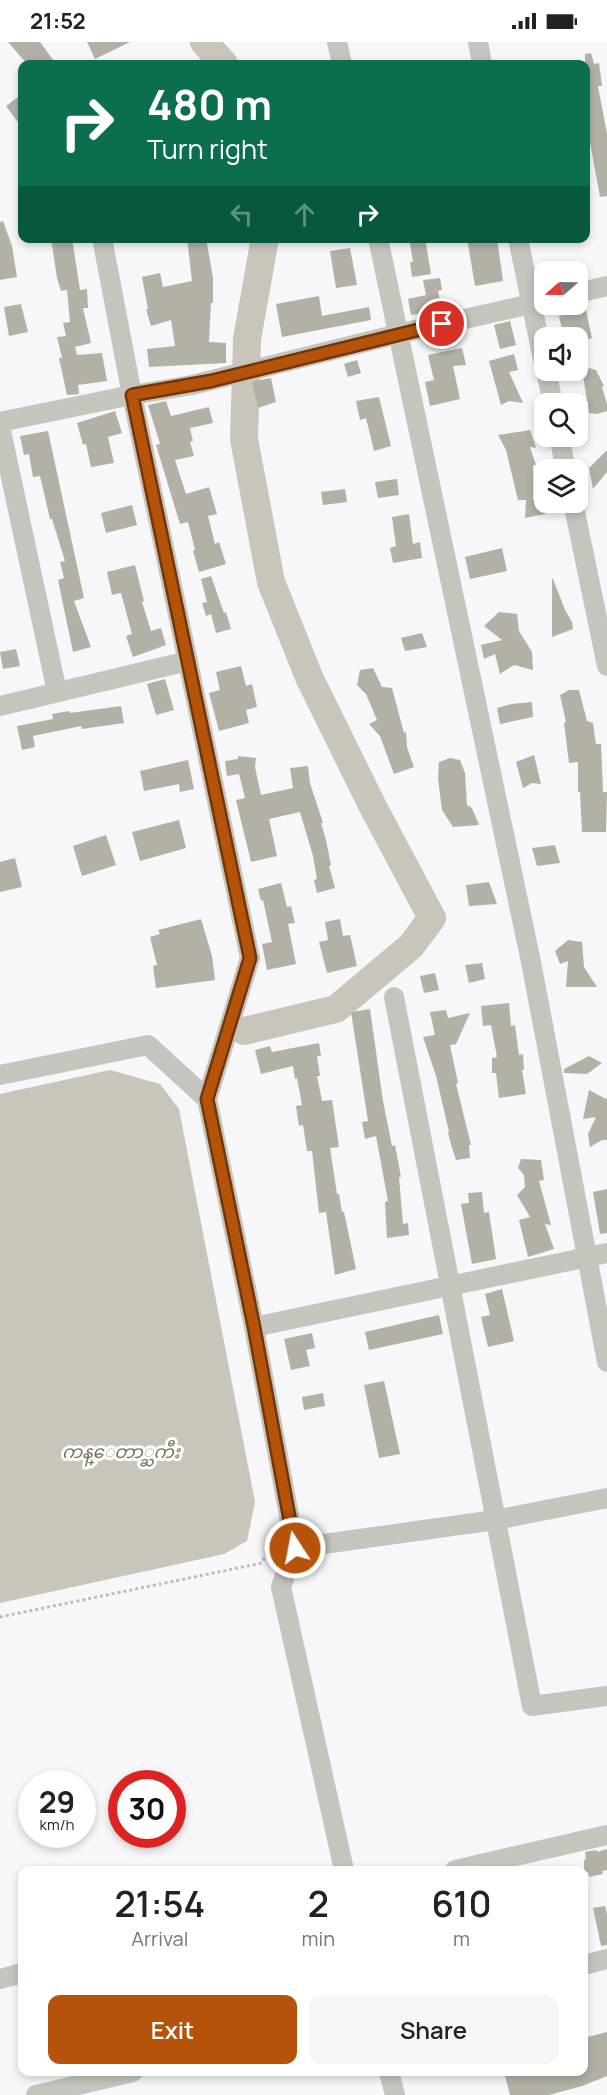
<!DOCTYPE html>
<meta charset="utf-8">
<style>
body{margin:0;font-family:Manrope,"Noto Sans Myanmar",sans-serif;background:#f6f6f6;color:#222;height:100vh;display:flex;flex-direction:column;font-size:22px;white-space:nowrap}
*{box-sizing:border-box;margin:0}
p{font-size:20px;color:#767676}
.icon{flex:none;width:33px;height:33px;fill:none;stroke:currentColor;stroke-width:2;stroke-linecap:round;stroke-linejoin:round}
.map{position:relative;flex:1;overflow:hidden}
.drawer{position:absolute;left:18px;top:1824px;width:570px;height:210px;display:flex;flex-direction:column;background:#fff;border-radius:12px;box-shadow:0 3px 9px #0003}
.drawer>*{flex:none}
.hud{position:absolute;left:18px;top:18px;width:572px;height:183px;border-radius:12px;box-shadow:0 3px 9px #0003;background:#0b6e4f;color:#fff;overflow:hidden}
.needle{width:39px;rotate:250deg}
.buttons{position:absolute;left:534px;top:219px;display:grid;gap:12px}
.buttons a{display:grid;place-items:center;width:54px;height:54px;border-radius:12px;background:#fff;box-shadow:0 3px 9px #0003;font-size:30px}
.speed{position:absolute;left:18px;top:1728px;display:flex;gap:12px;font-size:30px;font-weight:700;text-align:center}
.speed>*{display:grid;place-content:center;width:78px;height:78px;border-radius:50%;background:#fff;box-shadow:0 3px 9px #0003;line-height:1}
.speed small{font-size:15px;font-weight:400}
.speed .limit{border:9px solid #d22;background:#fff;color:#111}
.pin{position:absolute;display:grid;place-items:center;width:51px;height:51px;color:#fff;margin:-26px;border:3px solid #fff;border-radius:50%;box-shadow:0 2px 6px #0007}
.me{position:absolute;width:66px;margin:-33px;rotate:349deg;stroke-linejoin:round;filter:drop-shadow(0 0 4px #0008)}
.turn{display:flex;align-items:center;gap:21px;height:126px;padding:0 30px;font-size:27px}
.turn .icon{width:78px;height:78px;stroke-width:2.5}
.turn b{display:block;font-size:42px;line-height:51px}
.lanes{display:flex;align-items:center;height:57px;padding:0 30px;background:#0003;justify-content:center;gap:30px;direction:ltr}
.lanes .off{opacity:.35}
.eta{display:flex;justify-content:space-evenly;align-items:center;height:102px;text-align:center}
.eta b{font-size:36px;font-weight:600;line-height:42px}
.cta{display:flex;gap:12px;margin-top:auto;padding:12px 30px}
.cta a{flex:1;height:69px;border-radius:12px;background:#b45309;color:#fff;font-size:24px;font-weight:600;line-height:69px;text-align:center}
.cta a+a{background:#f6f6f6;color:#222}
.status{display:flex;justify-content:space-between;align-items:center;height:42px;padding:0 30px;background:#fff;direction:ltr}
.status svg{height:16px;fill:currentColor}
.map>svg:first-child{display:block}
.water{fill:#c9c5bb}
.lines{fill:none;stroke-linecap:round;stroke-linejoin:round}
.river{stroke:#c9c5bb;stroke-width:28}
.building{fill:#b3b1a6}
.path{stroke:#bebdb8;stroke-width:3;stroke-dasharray:3 3;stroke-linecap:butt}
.minor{stroke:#c5c4bd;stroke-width:20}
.route-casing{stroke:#753606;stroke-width:15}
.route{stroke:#b45309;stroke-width:10}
.labels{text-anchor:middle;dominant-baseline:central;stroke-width:6;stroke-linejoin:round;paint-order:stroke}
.water-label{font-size:18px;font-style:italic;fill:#787261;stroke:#fff}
</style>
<div class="status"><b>21:52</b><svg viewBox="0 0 49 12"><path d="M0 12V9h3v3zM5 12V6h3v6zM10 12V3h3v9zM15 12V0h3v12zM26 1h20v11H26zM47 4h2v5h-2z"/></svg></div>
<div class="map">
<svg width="607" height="2053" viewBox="0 0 607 2053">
<rect width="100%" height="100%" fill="#f7f6f8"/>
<polygon class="water" points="110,1028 160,1042 179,1067 255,1460 247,1499 224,1512 0,1561 0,1052"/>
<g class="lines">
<g class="river">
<polyline points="204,0 224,22"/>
<polyline points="244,989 336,967 411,904 432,876 372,763 309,635 271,540 244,397 247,297 265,196"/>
</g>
</g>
<g class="building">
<polygon points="8,0 40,0 56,22 27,22"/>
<polygon points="87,0 130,0 95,17"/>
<polygon points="591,11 594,22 599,21 602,44 598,44 607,92 607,154 600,155 585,73 585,12"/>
<polygon points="22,52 22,86 6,64"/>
<polygon points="3,179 12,204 17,235 0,238 0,180"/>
<polygon points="51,196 72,196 80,248 87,247 88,266 83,266 91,301 75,305 77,313 102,311 107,339 78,343 79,352 67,353 59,316 62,316 57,295 66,294 63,281 70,280 67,248 61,249 57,236"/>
<polygon points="187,196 206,196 213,236 213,261 211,261 209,300 226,301 226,321 149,325 147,307 175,304 171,278 151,284 146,267 148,267 142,235 160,231 163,245 192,239"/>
<polygon points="409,196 425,196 431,232 412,235 410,220 413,220"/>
<polygon points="467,196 497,196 503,239 475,244"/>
<polygon points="350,206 357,243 336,246 330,209"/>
<polygon points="440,236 442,248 438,249 442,268 411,273 408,257 426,253 423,238"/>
<polygon points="319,254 322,274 369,265 371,278 282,295 276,262"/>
<polygon points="21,262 28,290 9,294 4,265"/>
<polygon points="586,268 592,296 578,300 578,296 564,296 559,274"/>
<polygon points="510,279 516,303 500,307 494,283"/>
<polygon points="462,306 466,323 453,324 460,357 430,364 425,340 434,338 428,313"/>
<polygon points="514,312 518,328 509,330 523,361 509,359 501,363 489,319"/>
<polygon points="357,318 361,331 348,335 344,322"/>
<polygon points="589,326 596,328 604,344 602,345 607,362 607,369 597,372 589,371 583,334"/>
<polygon points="271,336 276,360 258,366 252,340"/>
<polygon points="379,355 391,404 374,409 366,376 360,378 356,359"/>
<polygon points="166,359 171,374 209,365 213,381 190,386 193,399 190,400 194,414 175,418 186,452 209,445 217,472 208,474 215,502 219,500 226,522 199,530 193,509 195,508 188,480 180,482 156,403 160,402 148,363"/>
<polygon points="115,369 122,391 108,395 114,421 91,425 86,402 83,403 77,381"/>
<polygon points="530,388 536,406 530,405 536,423 533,423 533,458 546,462 545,472 525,476 526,458 518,458 506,408 498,393"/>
<polygon points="48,389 84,556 74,559 91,605 73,610 58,538 64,536 60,520 65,519 52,477 50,477 40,434 33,435 29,412 24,413 20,394"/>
<polygon points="607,408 607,430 593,447 589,426"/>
<polygon points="397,437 399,453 378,456 375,440"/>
<polygon points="345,447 347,460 323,463 321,450"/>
<polygon points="132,463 137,483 106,491 101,471"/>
<polygon points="409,472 413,502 420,500 422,516 393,521 390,506 396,504 392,475"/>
<polygon points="502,506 507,529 470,537 465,515"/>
<polygon points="135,523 144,559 142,560 151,589 161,586 166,603 133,615 126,594 132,592 121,551 112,553 107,530"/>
<polygon points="211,534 224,571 226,570 231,587 216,591 211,572 206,574 202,561 207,560 201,537"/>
<polygon points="552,537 553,537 565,568 572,580 573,587 552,595"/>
<polygon points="499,570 517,572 519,589 532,610 533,628 514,623 500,632 495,612 484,617 481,603 502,598 484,584"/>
<polygon points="422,591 427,605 405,609 401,596"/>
<polygon points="16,607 20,624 3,627 0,610"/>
<polygon points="241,624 246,644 252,642 257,665 246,668 249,681 219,689 209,651 220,648 216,630"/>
<polygon points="373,626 382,645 392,646 404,691 406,690 407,705 414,725 394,732 380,694 369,682 377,678 366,652 357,643 360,628"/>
<polygon points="165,637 174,668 156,673 147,642"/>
<polygon points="569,648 579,648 587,679 593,681 596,702 601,702 603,750 607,750 606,790 582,790 580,750 578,750 578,720 569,721 564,681 566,680 560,653"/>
<polygon points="532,660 533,675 500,682 497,666 512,662"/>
<polygon points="121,664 124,681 82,687 81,684 33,694 35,705 22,708 17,684 53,677 52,672 69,669 70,671"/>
<polygon points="534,713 541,742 532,741 523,746 516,720"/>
<polygon points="238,714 256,716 255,725 261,753 293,746 290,726 308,724 310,741 323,781 321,781 326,798 331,823 329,824 335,846 317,851 314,838 317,837 313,814 300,770 269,777 277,814 251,820 236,758 245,756 239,732 227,734 225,719 238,717"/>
<polygon points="450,716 460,718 465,731 467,763 472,766 479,783 453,785 442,768 438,736 439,720"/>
<polygon points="188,718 194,747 180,750 179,742 144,749 140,729"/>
<polygon points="179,778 186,806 140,819 132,790"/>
<polygon points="106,793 116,823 82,834 73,804"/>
<polygon points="555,803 560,821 537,824 532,806"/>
<polygon points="15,816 22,845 0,850 0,820"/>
<polygon points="489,840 497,862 469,864 466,843"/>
<polygon points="281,841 287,865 291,864 295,881 288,882 296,922 267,928 262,902 272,900 263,858 261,859 258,847"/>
<polygon points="201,877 212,914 215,938 156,946 153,924 157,923 150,895 160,892 158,888"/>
<polygon points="340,877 343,894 350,893 357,924 327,931 319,900 328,898 325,880"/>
<polygon points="568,898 582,900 584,925 597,945 566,945 568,919 560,922 555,909"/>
<polygon points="482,921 485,937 469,941 465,923"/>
<polygon points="435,931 439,948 424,951 420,934"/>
<polygon points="509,961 511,984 515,983 519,1013 523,1012 524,1028 522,1028 526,1052 499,1056 496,1031 492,1031 492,1016 497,1015 491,983 483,984 481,964"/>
<polygon points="370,967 383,1059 392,1104 395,1103 401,1135 399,1135 403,1182 408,1181 409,1193 387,1196 385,1160 388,1159 376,1094 365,1097 362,1080 368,1079 351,970"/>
<polygon points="446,968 448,976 470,971 456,1002 450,1003 458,1041 456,1042 471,1103 469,1103 470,1116 456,1118 450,1099 448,1091 449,1090 436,1034 423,995 435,993 430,970"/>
<polygon points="319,1001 321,1014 317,1014 320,1034 317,1034 322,1059 332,1058 339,1105 330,1106 337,1152 339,1152 342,1170 344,1170 356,1227 335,1233 326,1170 319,1171 312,1109 307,1109 303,1083 299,1084 296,1064 302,1063 297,1036 295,1037 293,1024 261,1032 255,1008 270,1004 272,1010"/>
<polygon points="589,1014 602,1021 587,1032 564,1031 564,1027"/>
<polygon points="589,1048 606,1057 607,1055 607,1098 602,1098 590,1105 588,1092 596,1075 583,1077"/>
<polygon points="521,1117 541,1118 544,1138 539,1139 551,1183 545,1182 554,1207 528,1215 519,1178 530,1175 517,1153 525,1145 524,1133 518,1126"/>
<polygon points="607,1147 607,1191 600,1192 593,1150"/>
<polygon points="482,1150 484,1171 489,1170 496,1217 472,1222 461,1162 469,1161 468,1151"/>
<polygon points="502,1247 514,1299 488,1305 481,1275 490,1273 485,1252"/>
<polygon points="439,1273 443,1292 369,1308 365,1290"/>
<polygon points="312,1291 315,1306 306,1308 310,1324 291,1328 284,1297"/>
<polygon points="384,1339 400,1412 379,1416 364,1343"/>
<polygon points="323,1351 325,1364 304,1368 302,1355"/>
<polygon points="607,1807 607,1828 602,1829 603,1832 589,1835 588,1830 584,1831 584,1818 586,1817 585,1810 597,1808 597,1810"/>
<polygon points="605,1864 607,1872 607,1903 601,1904 593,1866"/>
<polygon points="607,1990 607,2034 582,2044 549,2053 510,2053 504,2030 584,2030 584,1996"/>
</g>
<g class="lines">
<polyline class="path" points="0,1575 262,1521 274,1493"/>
<g class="minor">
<polyline points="337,0 342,22"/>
<polyline points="478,0 482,22"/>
<polyline points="102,196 132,353 250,916 207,1057 254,1285 295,1506 281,1545 344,1828"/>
<polyline points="378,196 531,920 607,1320"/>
<polyline points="518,196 544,322"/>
<polyline points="578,251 607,244"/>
<polyline points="546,328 553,362"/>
<polyline points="0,380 132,353 192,343 398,292 544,259"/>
<polyline points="0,384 57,650"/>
<polyline points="559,394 566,428"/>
<polyline points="573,460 607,624"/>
<polyline points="0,664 188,619"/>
<polyline points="394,955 532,1664 607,1654"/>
<polyline points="0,1033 148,1003 207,1057"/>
<polyline points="254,1285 607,1211"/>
<polyline points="295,1506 495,1478 607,1456"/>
<polyline points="455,1828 607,1793"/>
<polyline points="584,1923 607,1917"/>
<polyline points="0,1937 22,1931"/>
<polyline points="389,2030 395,2053"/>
<polyline points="36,2053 133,2030"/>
</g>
</g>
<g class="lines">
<g class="route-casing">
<polyline id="route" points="295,1506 254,1285 207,1057 250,916 132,353 211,339 442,282"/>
</g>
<use href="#route" class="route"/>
</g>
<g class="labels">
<g class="water-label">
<text x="121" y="1409">ကန္ေတာ္ႀကီး</text>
</g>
</g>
</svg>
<div class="buttons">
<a><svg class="needle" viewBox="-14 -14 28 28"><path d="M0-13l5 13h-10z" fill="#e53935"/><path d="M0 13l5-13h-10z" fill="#767676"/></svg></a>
<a><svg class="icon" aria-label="sound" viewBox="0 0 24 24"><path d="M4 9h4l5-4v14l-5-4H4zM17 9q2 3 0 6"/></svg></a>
<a><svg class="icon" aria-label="search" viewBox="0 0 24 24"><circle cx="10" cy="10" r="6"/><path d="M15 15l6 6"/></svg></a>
<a><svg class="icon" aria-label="layers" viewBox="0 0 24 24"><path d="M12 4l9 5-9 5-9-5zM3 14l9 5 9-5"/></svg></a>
</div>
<div class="speed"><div>29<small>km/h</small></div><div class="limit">30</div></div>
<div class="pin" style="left:442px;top:282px;background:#d93025"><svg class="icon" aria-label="arrive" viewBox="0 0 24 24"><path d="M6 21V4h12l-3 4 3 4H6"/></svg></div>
<svg class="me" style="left:295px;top:1506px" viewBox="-20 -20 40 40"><circle r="17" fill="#b45309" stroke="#fff" stroke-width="3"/><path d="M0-11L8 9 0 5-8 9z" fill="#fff"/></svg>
<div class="hud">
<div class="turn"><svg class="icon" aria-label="right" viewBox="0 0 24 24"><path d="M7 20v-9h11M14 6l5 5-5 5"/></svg><div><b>480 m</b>Turn right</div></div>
<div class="lanes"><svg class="icon off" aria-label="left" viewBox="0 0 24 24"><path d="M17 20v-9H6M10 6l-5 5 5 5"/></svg><svg class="icon off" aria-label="ahead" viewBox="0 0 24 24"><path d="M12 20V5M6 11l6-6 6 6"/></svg><svg class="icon" aria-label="right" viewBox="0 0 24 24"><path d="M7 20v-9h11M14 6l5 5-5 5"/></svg></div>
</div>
<section class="drawer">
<div class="eta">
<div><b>21:54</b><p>Arrival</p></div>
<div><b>2</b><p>min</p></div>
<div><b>610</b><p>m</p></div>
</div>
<div class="cta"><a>Exit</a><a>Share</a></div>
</section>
</div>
